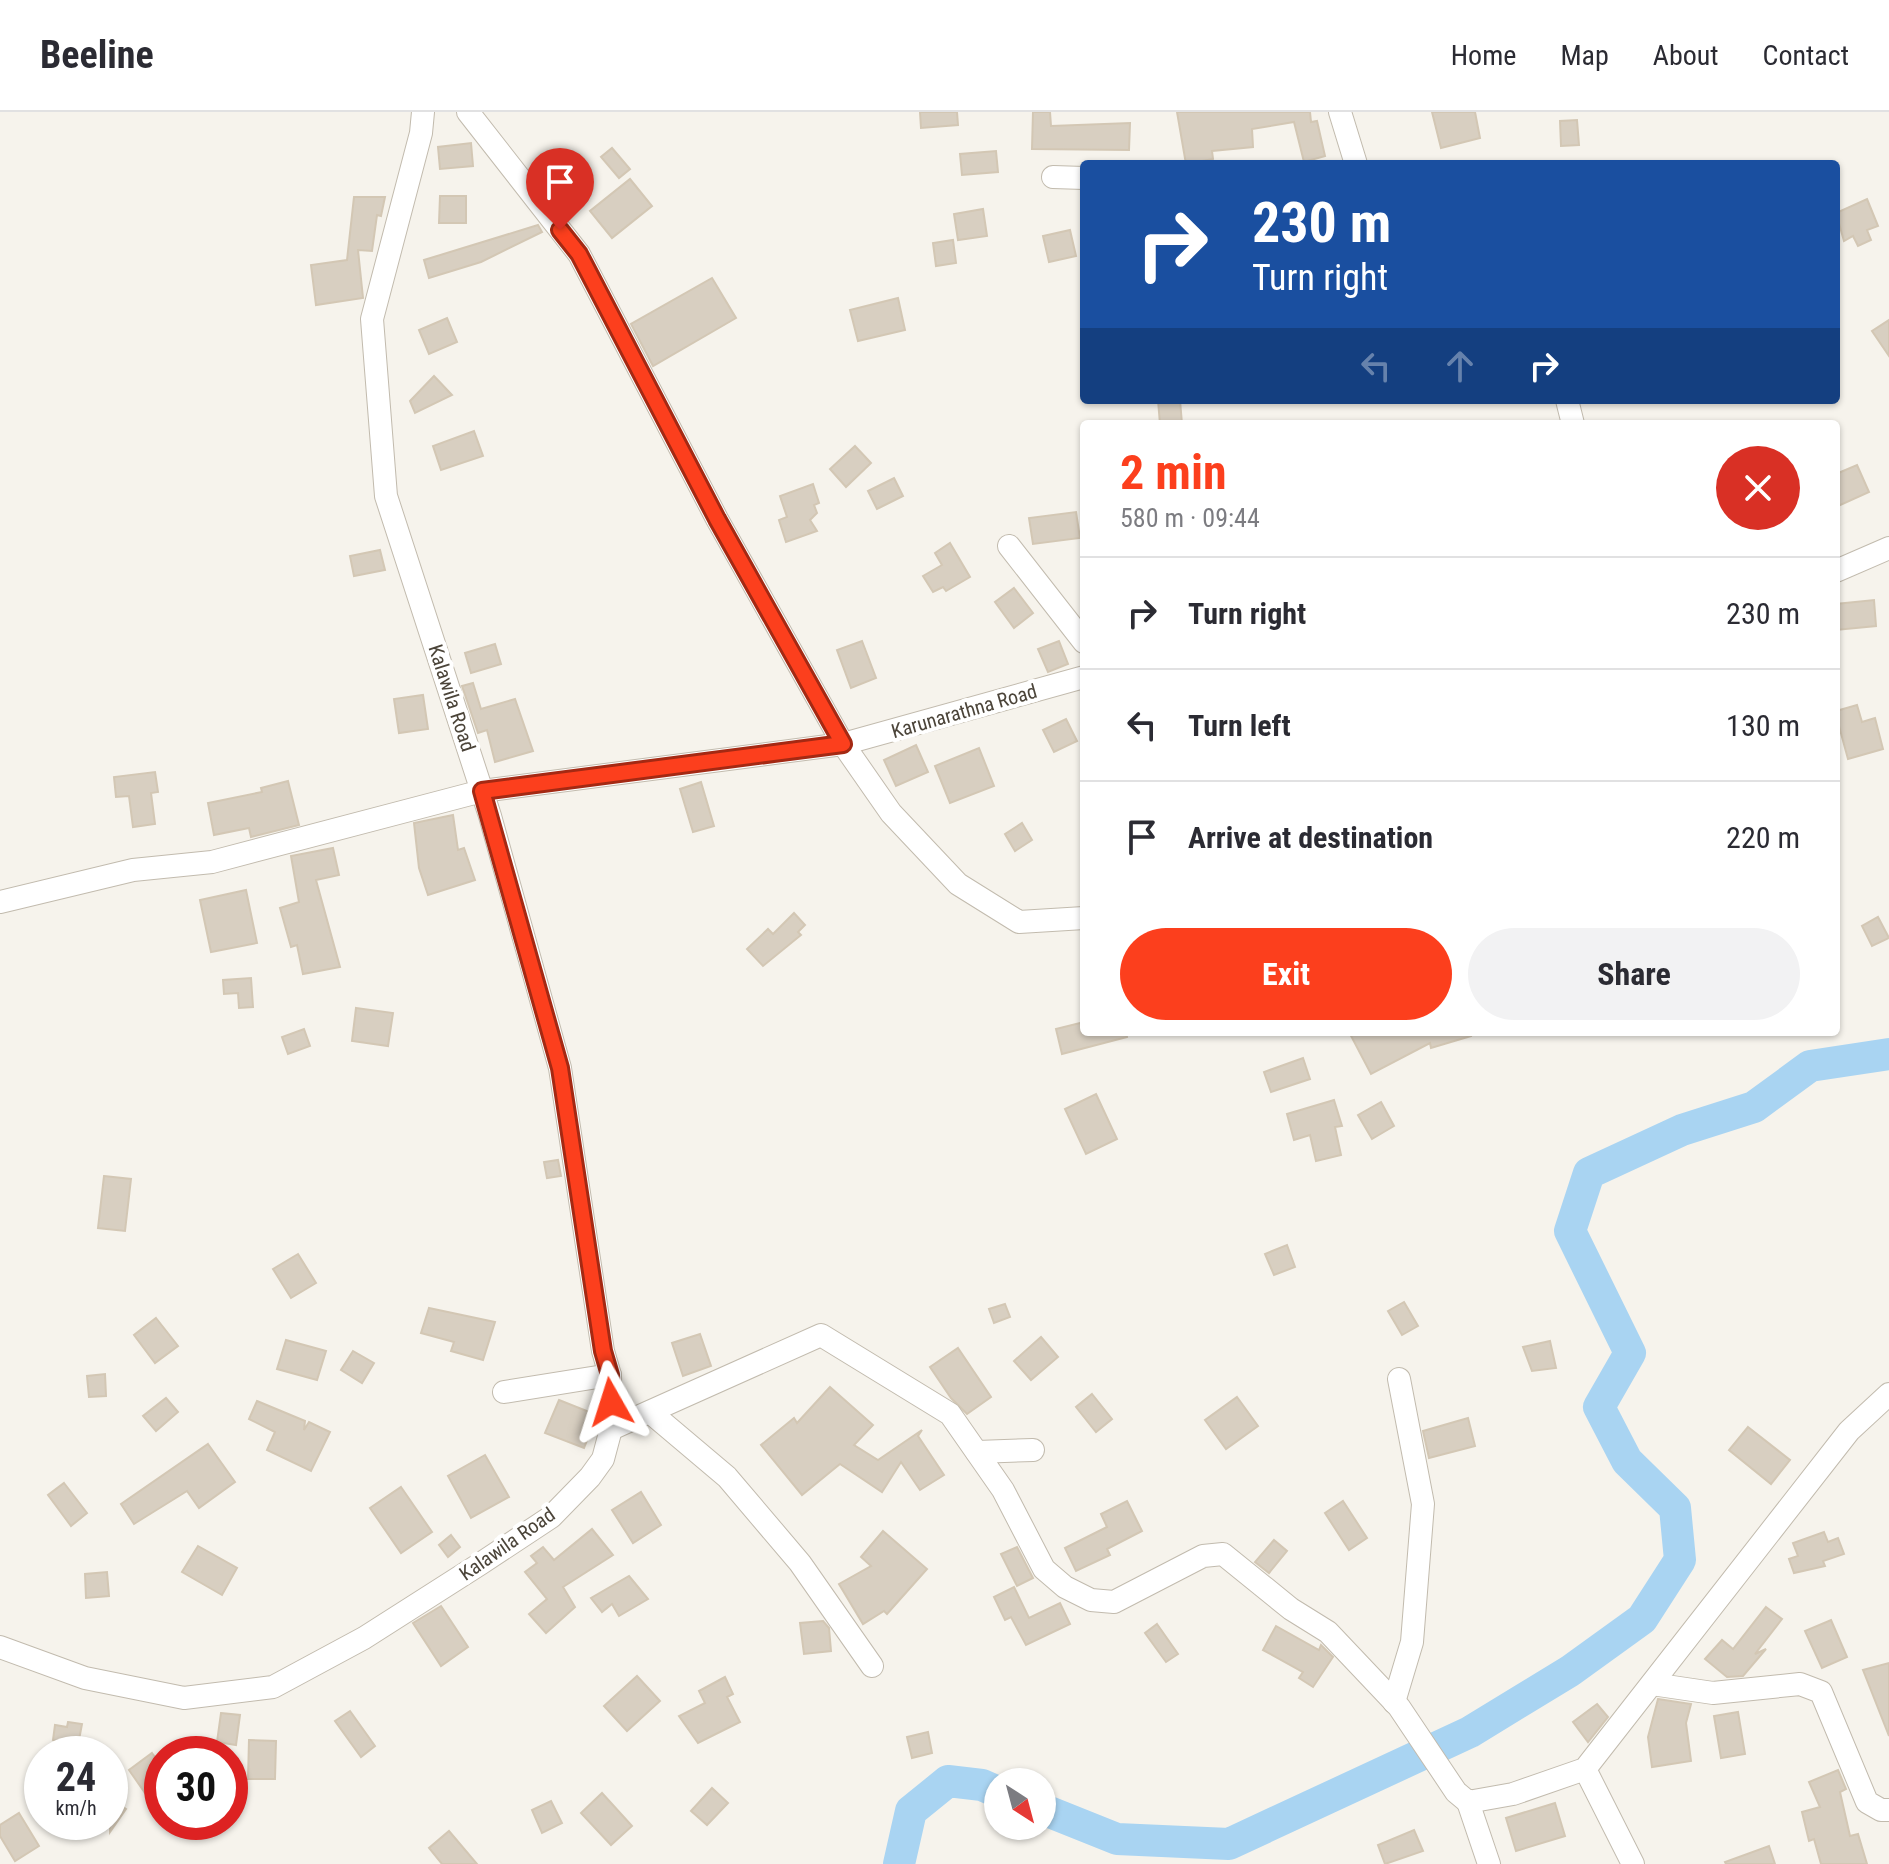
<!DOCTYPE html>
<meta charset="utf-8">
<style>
body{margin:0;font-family:"Roboto Condensed",sans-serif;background:#f2f2f3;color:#2b2b33;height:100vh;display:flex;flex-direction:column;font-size:30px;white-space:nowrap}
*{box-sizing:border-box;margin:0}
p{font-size:26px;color:#7c7c81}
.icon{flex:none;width:44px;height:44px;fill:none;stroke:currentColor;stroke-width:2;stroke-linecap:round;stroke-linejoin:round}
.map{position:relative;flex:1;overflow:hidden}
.side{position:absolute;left:1080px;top:308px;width:760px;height:616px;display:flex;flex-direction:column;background:#fff;border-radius:8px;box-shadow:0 2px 6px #0004}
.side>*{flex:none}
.top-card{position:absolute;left:1080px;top:48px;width:760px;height:244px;border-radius:8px;box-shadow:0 2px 6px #0004;background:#1a4fa0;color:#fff;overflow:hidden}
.needle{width:52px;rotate:144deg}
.fabs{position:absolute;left:984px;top:1656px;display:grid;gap:16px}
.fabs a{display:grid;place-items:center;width:72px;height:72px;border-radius:50%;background:#fff;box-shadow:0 2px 6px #0004;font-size:40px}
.speed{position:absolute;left:24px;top:1624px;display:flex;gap:16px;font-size:40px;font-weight:700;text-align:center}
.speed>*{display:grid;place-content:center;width:104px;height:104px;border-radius:50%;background:#fff;box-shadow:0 2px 6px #0004;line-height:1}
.speed small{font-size:20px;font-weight:400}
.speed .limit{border:12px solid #d22;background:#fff;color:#111}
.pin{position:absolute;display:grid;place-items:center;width:68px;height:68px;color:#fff;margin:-82px -34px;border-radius:50% 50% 50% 0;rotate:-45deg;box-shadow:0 0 8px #0007}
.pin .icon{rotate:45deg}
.me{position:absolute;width:88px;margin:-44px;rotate:354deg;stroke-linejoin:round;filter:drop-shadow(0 0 6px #0008)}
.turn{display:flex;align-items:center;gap:28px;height:168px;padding:0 40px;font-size:36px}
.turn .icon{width:104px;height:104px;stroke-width:2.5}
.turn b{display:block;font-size:56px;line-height:68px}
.lanes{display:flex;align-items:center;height:76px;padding:0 40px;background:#0003;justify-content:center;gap:40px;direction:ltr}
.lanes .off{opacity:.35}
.round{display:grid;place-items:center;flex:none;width:84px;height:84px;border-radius:42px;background:#f2f2f3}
.overview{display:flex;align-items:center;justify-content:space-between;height:136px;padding:0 40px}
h1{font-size:48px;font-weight:700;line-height:60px;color:#fc3f1d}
.action{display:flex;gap:16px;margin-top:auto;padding:16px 40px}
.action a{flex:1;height:92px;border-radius:48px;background:#fc3f1d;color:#fff;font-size:32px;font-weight:700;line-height:92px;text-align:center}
.action a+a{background:#f2f2f3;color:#2b2b33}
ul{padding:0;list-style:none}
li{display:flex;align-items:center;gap:24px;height:112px;padding:0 40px;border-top:2px solid #e1e1e2}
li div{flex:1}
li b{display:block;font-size:30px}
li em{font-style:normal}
header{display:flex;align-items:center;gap:48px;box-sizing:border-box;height:112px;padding:0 40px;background:#fff;border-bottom:2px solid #e1e1e2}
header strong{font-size:38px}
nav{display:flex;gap:44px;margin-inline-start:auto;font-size:28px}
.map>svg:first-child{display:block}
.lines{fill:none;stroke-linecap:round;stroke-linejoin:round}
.river{stroke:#a9d4f2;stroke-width:32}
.building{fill:#d8cfc1;stroke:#d3c7b4;stroke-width:2}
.minor-casing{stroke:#c2bbae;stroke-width:24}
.minor{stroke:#fff;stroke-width:22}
.route-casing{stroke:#a42913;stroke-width:20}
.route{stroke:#fc3f1d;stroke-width:14}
.labels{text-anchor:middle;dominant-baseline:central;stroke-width:8;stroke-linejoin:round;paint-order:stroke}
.street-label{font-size:20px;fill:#4b4439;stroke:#fff}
</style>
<header>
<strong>Beeline</strong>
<nav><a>Home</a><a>Map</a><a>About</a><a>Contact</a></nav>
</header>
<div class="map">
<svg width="1889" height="1752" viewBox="0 0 1889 1752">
<rect width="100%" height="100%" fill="#f6f3ec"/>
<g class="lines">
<g class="river">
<polyline points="1042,1697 1117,1727 1229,1732 1470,1620 1570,1559 1642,1507 1680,1448 1675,1396 1627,1349 1599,1295 1630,1241 1570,1119 1589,1061 1682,1018 1754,995 1810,954 1889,942"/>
<polyline points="899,1752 911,1699 948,1669 982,1673 998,1680"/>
</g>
</g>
<g class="building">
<polygon points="920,0 957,0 958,13 921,16"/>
<polygon points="1033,0 1050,0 1051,14 1130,11 1129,38 1032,37"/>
<polygon points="1177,0 1310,0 1311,10 1317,9 1325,44 1304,50 1294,10 1252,17 1253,35 1212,39 1213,47 1186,52"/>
<polygon points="1432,0 1475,0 1480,26 1441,36"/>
<polygon points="1577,8 1579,33 1561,34 1560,9"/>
<polygon points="471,31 473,54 440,57 438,35"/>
<polygon points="612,36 630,57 619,66 601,45"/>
<polygon points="996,39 998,60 962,63 960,42"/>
<polygon points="630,67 652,94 612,126 590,99"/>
<polygon points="440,84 466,84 466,111 439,111"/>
<polygon points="354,85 385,85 381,104 377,103 372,139 358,138 363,186 316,193 311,153 347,148"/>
<polygon points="1867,87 1878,114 1867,118 1871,128 1858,134 1853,124 1844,129 1836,101"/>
<polygon points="983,97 987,124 958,128 954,102"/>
<polygon points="538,113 542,120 481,150 429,166 424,148"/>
<polygon points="1070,118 1076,144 1049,150 1043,124"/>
<polygon points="953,128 956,151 936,154 933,131"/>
<polygon points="712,166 736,206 653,254 631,212"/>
<polygon points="898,186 905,218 858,229 850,198"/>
<polygon points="447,206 457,230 429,242 419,218"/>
<polygon points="1889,208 1889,244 1872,219"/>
<polygon points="434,264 452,283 415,301 410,289"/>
<polygon points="1158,288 1180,288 1182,312 1160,312"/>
<polygon points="474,319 483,344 441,358 433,334"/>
<polygon points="855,334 871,351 846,375 830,357"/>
<polygon points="1857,353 1869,380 1836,395 1836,362"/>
<polygon points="894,366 903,384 877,397 868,379"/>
<polygon points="813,372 819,391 814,393 817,401 810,408 817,419 786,430 779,408 787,405 780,384"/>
<polygon points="1076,400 1080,426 1033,432 1029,406"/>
<polygon points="950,431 970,465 946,479 943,475 933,480 923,464 942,453 935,441"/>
<polygon points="380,438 385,458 354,464 350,444"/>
<polygon points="1014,476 1033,501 1014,516 995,490"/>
<polygon points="1874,488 1876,514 1836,518 1836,492"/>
<polygon points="862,529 876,566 851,576 837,538"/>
<polygon points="1059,529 1068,552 1048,560 1038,537"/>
<polygon points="495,532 501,552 471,561 465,541"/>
<polygon points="473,571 481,597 515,587 533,639 495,650 487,618 478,621 462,574"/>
<polygon points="423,583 428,617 399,621 394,587"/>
<polygon points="1857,593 1862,610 1875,606 1883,637 1848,647 1839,614 1836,614 1836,599"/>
<polygon points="1066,607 1077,629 1054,640 1043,618"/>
<polygon points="916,633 928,660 896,674 884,648"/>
<polygon points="979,636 994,674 950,691 935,654"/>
<polygon points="155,660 158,680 151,681 155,712 133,715 129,684 116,685 114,665"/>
<polygon points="288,669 299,713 251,725 249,716 214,723 208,691 262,680 261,676"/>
<polygon points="701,670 714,714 693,720 680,677"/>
<polygon points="453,703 458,738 464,736 475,768 428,783 419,756 414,711"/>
<polygon points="1022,711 1032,728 1015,739 1005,722"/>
<polygon points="333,736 339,763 316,768 340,855 303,862 297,833 291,835 280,796 299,790 291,744"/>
<polygon points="246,778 257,831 211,840 200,788"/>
<polygon points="794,801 805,813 798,820 801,823 763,854 747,837 768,817 773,822"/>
<polygon points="1878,805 1889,826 1872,834 1862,814"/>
<polygon points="251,866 253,895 239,896 238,881 224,882 223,868"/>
<polygon points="356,896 393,901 388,934 352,929"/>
<polygon points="1084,910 1084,920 1126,920 1127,925 1062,942 1056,917"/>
<polygon points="304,917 310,934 288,942 282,925"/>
<polygon points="1349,920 1470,920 1471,924 1431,936 1430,931 1371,962"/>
<polygon points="1303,946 1310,967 1271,980 1264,960"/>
<polygon points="1096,982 1117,1027 1086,1042 1065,997"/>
<polygon points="1334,988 1342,1014 1335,1015 1341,1043 1316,1049 1310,1023 1294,1028 1287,1002"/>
<polygon points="1381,990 1394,1014 1372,1027 1358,1003"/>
<polygon points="558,1048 561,1064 547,1066 544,1050"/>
<polygon points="104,1064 131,1067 125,1119 98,1116"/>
<polygon points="1287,1133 1295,1155 1274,1163 1265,1142"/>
<polygon points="298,1142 316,1171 291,1186 273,1157"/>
<polygon points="1404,1190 1418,1214 1402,1223 1388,1199"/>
<polygon points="1005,1192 1010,1205 994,1211 989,1197"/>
<polygon points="429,1196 495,1210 483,1248 451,1239 454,1230 421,1221"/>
<polygon points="156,1206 178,1234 155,1251 134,1223"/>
<polygon points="700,1222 711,1254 683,1264 672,1231"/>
<polygon points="1041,1225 1058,1245 1031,1268 1014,1249"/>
<polygon points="286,1228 326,1239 317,1268 277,1257"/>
<polygon points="1550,1229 1556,1256 1532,1259 1523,1235"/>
<polygon points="958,1236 991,1285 967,1302 951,1286 930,1255"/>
<polygon points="353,1239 374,1251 362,1271 341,1258"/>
<polygon points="105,1262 106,1284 89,1285 87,1264"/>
<polygon points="830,1275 873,1313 854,1333 878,1348 922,1318 918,1324 944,1363 920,1378 901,1350 882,1380 840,1352 802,1383 761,1333 794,1306 797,1311"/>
<polygon points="1092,1282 1112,1307 1096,1320 1076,1295"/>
<polygon points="1237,1285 1258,1314 1226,1337 1205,1308"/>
<polygon points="166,1286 178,1300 156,1319 143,1304"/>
<polygon points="559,1288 597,1303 584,1336 545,1321"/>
<polygon points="257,1289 305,1309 304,1318 309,1310 330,1320 311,1359 267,1338 275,1320 249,1307"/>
<polygon points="1468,1306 1475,1334 1429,1346 1423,1319"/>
<polygon points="1748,1315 1790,1348 1771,1372 1729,1338"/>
<polygon points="208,1332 235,1370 199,1396 187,1379 134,1412 121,1392"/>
<polygon points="485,1343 509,1385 471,1406 448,1364"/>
<polygon points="64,1371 87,1401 71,1414 48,1383"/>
<polygon points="401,1375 432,1420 401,1441 370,1396"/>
<polygon points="641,1380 661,1413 633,1431 612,1398"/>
<polygon points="1127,1389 1142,1419 1107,1437 1110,1443 1076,1459 1065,1436 1107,1415 1101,1402"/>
<polygon points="1343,1389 1367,1426 1349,1438 1325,1401"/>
<polygon points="592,1417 613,1443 563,1475 575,1495 546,1521 529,1502 547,1487 525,1460 537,1451 531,1444 543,1435 554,1448"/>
<polygon points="883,1419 927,1457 887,1502 884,1499 863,1512 839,1472 871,1454 861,1445"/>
<polygon points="1824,1420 1828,1430 1838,1426 1844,1442 1823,1449 1825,1454 1794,1461 1789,1447 1798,1444 1793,1431"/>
<polygon points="451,1423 460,1435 448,1445 439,1433"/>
<polygon points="1274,1428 1287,1439 1269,1461 1255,1450"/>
<polygon points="198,1434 237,1456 222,1483 182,1460"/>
<polygon points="1017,1435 1033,1466 1017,1474 1001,1442"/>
<polygon points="107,1460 109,1484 86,1486 85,1462"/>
<polygon points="629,1464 648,1487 619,1504 612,1492 602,1500 591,1486"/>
<polygon points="1014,1475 1029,1506 1060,1491 1070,1512 1026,1533 1011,1505 1005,1508 994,1485"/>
<polygon points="441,1494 468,1535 441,1554 413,1511"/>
<polygon points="1766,1495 1782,1507 1755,1542 1766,1537 1743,1564 1727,1565 1705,1547 1722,1528 1733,1537"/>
<polygon points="1831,1508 1847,1545 1822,1556 1805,1519"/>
<polygon points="823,1509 829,1516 831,1539 804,1542 800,1511"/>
<polygon points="1157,1512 1178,1542 1166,1550 1145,1521"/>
<polygon points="1276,1514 1319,1538 1321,1533 1333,1545 1313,1575 1299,1566 1303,1560 1263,1538"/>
<polygon points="1889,1551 1889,1624 1863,1558"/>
<polygon points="637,1564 660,1589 627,1619 604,1594"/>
<polygon points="725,1565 733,1582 727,1585 740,1610 698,1631 679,1604 705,1591 699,1579"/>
<polygon points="1658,1587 1691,1592 1686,1611 1691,1649 1652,1655 1648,1625"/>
<polygon points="1597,1592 1608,1605 1588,1630 1573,1610"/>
<polygon points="350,1599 375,1634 361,1645 335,1609"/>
<polygon points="1738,1600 1745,1642 1721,1646 1714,1604"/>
<polygon points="221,1601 240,1603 236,1633 217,1630"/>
<polygon points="68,1610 82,1612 78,1633 53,1628 55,1613 67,1615"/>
<polygon points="928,1620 932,1641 912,1646 907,1625"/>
<polygon points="249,1628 276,1629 275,1667 248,1667"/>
<polygon points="152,1641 155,1645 162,1642 162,1684 152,1691 129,1658"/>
<polygon points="1838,1658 1846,1677 1840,1680 1850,1724 1858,1722 1867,1752 1821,1752 1814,1727 1809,1729 1802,1700 1820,1695 1809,1670"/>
<polygon points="712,1676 728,1691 707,1713 691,1699"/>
<polygon points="602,1681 632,1714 611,1733 581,1701"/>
<polygon points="110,1686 126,1697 110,1720"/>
<polygon points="551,1689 562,1711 542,1721 532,1698"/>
<polygon points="1555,1691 1565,1724 1516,1739 1506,1706"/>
<polygon points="19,1701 39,1734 15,1749 0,1724 0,1713"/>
<polygon points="1414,1718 1423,1739 1385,1752 1378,1733"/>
<polygon points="449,1719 477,1752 442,1752 429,1736"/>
<polygon points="1769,1734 1775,1752 1726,1752 1725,1750"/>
</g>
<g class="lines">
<g class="minor-casing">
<g id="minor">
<polyline points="468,0 579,142 717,407 843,632 891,701 958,772 1019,810 1084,806"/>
<polyline points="1340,0 1356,52"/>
<polyline points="1053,65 1084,66"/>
<polyline points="1567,288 1573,312"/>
<polyline points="1009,434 1084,530"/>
<polyline points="1836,459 1889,436"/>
<polyline points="0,790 133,758 212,750 482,679 843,632 1084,565"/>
<polyline points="504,1280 610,1263"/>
<polyline points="650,1300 727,1365 800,1451 872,1554"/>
<polyline points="611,1317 821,1223 950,1302 1003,1378 1044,1457 1065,1475 1091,1488 1114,1490 1203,1444 1223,1442 1291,1497 1328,1520 1399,1595 1456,1680 1468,1690 1513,1682 1585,1657 1849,1319 1889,1282"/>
<polyline points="977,1340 1033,1338"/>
<polyline points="0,1535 85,1566 184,1586 273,1575 364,1526 480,1452 551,1405 590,1365 603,1347 611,1317 610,1263 603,1239 560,956 490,704 386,384 372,207 421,21 423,0"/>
<polyline points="1652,1572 1713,1581 1800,1572 1821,1580 1867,1690 1881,1698 1889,1698"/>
<polyline points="1394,1590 1412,1530 1423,1392 1399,1267"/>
<polyline points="1585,1657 1633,1752"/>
<polyline points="1468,1690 1489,1752"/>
</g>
</g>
<use href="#minor" class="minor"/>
</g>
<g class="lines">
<g class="route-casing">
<polyline id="route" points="560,118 579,142 717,407 843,632 482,679 560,956 603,1239 610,1263 611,1290"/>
</g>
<use href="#route" class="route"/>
</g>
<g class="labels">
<g class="street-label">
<text transform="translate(452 586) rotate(72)">Kalawila Road</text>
<text transform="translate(964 599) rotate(-16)">Karunarathna Road</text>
<text transform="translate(507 1432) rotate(-35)">Kalawila Road</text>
</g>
</g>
</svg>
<div class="fabs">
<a><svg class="needle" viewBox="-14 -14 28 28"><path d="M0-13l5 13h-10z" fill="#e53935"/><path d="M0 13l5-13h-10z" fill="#7c7c81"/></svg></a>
</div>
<div class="speed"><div>24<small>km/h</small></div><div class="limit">30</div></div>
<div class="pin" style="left:560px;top:118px;background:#d93025"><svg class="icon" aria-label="arrive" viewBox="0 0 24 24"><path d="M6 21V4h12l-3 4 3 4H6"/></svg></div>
<svg class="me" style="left:611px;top:1290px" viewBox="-20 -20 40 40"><path d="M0-17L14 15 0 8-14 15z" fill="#fc3f1d" stroke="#fff" stroke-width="4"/></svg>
<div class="top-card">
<div class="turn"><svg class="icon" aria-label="right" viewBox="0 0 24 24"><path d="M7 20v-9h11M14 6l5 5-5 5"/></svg><div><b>230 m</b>Turn right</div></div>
<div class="lanes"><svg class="icon off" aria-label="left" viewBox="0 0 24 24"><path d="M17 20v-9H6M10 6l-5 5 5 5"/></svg><svg class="icon off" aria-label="ahead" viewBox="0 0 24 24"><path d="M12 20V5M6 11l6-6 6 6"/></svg><svg class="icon" aria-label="right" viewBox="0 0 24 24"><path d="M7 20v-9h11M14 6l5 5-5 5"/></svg></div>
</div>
<section class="side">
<div class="overview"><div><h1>2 min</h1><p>580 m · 09:44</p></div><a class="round" style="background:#d93025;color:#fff"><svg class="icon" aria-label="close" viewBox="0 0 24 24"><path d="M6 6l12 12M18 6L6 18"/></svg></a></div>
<ul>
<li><svg class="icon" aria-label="right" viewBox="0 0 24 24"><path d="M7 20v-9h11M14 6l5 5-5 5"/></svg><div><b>Turn right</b></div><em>230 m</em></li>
<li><svg class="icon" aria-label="left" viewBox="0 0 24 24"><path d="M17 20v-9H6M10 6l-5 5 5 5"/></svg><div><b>Turn left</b></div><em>130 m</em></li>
<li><svg class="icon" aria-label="arrive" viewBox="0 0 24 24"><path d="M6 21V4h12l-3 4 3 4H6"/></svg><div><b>Arrive at destination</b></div><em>220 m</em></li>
</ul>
<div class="action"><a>Exit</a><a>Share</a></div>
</section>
</div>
